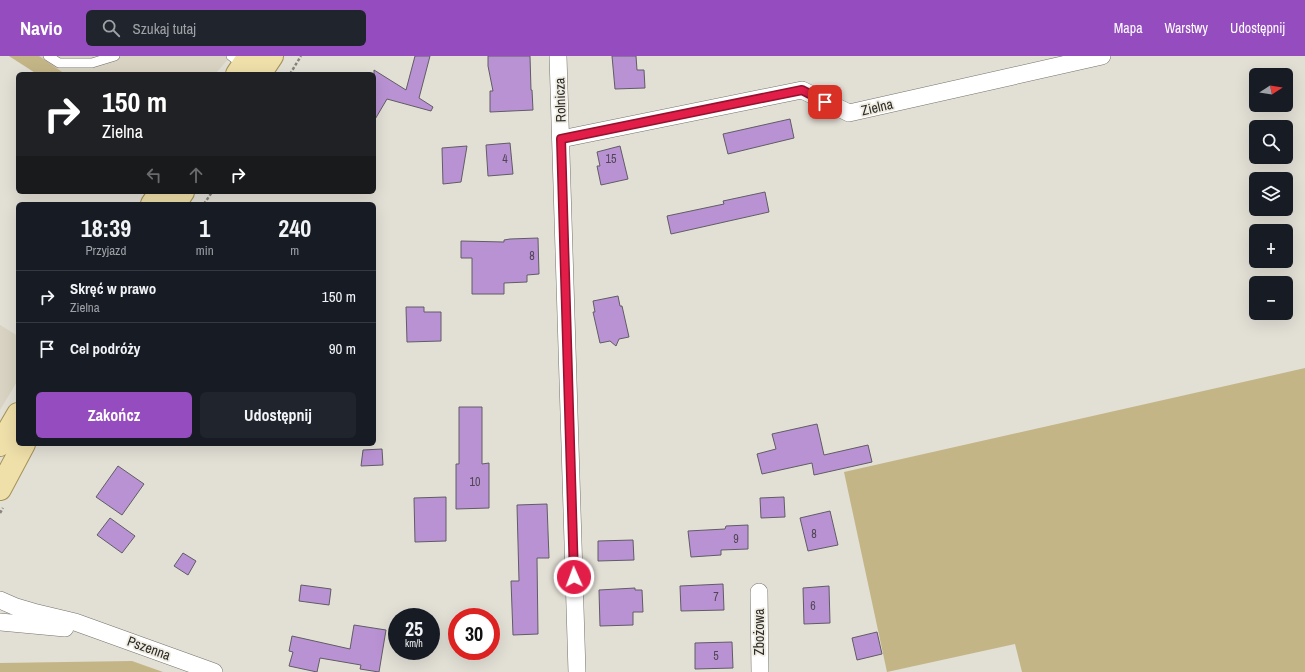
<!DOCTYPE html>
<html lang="pl">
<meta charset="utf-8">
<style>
body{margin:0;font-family:"Archivo Narrow",sans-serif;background:#20242c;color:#f1f3f6;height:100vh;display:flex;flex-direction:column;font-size:15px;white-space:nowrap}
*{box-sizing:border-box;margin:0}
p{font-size:13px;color:#9ea1a6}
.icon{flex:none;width:22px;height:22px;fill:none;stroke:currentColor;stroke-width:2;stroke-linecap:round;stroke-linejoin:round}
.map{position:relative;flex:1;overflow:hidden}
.details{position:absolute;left:16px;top:146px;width:360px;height:244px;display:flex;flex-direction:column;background:#171b24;border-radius:6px;box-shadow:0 4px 16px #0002}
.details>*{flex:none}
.hud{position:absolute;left:16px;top:16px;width:360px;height:122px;border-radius:6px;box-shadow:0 4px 16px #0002;background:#202124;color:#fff;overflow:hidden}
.needle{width:26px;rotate:78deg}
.buttons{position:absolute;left:1249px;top:12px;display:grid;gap:8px}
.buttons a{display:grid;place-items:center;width:44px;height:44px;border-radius:6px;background:#171b24;box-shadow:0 4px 16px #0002;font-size:20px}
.speed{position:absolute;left:388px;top:552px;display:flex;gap:8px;font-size:20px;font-weight:700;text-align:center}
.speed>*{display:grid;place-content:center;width:52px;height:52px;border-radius:50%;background:#171b24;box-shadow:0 4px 16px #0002;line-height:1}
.speed small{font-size:10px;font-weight:400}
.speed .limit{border:6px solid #d22;background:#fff;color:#111}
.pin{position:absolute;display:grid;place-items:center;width:34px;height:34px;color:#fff;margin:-17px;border-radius:8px;box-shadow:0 2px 6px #0006}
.me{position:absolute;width:44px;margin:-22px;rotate:358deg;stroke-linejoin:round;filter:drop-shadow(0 0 3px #0008)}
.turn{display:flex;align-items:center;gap:14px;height:84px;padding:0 20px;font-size:18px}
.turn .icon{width:52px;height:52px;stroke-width:2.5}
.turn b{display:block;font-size:28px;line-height:34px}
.lanes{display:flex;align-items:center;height:38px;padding:0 20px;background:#0003;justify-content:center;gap:20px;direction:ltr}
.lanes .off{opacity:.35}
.eta{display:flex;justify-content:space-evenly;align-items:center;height:68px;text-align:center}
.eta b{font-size:24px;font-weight:700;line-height:28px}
.button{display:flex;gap:8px;margin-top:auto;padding:8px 20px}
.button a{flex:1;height:46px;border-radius:6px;background:#944cbe;color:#fff;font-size:16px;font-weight:700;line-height:46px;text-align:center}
.button a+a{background:#20242c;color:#f1f3f6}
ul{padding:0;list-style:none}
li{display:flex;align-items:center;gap:12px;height:52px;padding:0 20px;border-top:1px solid #363941}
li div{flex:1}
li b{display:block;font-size:15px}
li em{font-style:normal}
header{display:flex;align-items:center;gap:24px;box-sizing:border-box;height:56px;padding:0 20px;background:#944cbe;color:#fff}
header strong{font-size:19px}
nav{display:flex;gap:22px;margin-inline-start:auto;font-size:14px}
.search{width:280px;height:36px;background:#20242c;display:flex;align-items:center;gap:10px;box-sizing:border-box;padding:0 14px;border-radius:6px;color:#9ea1a6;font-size:15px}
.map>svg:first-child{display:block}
.built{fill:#d8d3c2}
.green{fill:#c4b587}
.building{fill:#b992d4;stroke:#605c64}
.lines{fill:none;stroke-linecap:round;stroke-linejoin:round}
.service-casing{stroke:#747269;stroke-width:10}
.minor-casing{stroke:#747269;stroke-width:18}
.primary-casing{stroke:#a49256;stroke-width:24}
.path{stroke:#86847d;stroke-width:2.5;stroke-dasharray:3 2;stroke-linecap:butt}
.service{stroke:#fff;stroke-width:9}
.minor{stroke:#fff;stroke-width:17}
.primary{stroke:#efdfa9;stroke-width:22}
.route-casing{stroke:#92132f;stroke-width:10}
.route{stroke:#e11d48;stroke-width:7}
.labels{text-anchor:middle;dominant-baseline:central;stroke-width:3.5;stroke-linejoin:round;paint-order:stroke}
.number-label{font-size:12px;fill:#504653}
.street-label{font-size:14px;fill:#2d2c28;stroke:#efece2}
</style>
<header>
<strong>Navio</strong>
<div class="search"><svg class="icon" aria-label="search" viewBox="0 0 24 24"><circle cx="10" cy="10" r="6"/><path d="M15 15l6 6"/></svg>Szukaj tutaj</div>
<nav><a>Mapa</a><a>Warstwy</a><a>Udostępnij</a></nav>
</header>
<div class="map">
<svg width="1305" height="616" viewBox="0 0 1305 616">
<rect width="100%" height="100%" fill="#e2dfd5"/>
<g class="built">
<polygon points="9,0 231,0 215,18 37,18"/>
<polygon points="0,269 18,280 18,324 0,354"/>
</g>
<g class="green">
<polygon points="9,0 39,0 65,18 37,18"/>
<polygon points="1305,312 1305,616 1022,616 1015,588 887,616 844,416"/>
<polygon points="132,605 163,616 0,616 0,607"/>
</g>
<g class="building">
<polygon points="415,0 430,0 419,42 433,51 431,55 387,43 374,65 374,14 406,34"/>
<polygon points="488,0 530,0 531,34 532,34 533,54 490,56 490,35 493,35 488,10"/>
<polygon points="612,0 636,0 637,14 644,14 645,32 615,33"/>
<polygon points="790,63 794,82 728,98 723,78"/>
<polygon points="510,87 513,118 488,120 486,89"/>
<polygon points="467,90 461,126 443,128 442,92"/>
<polygon points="620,90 628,123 601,129 597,110 600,110 597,96"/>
<polygon points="765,136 769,156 671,178 667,160 724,148 723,145"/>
<polygon points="538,182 539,218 527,219 527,226 504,227 504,238 472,238 472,202 461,202 461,185 504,186 504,184 510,183"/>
<polygon points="618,240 620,250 622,250 629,281 619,283 616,290 610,285 600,287 593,256 595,256 593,245"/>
<polygon points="406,251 424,251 424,256 441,256 441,285 407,286"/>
<polygon points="459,351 482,351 482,408 489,407 489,452 456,453 456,408 459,408"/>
<polygon points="817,368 824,399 868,389 872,406 814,419 812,407 762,418 757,398 776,393 772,378"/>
<polygon points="382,393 383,409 361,410 363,394"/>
<polygon points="118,410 144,428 122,459 96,441"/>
<polygon points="446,441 446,485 415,486 414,442"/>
<polygon points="784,441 785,461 761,462 760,442"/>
<polygon points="547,448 549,502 537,502 538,578 513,579 511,525 519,525 517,449"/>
<polygon points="830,455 838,489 808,495 800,462"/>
<polygon points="110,462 135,480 122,497 97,479"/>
<polygon points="748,469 748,493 721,494 721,499 691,501 688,475 725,473 726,470"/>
<polygon points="633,484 634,504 598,505 598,485"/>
<polygon points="183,497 196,505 188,519 174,510"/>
<polygon points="723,528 724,554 681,555 680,530"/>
<polygon points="301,529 331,533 329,549 299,545"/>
<polygon points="829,530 830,567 804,568 803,532"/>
<polygon points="635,532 635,534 642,534 643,556 633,556 633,569 600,570 599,534"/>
<polygon points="354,569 386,574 379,616 360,613 361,609 320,602 317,616 289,610 293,596 289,595 292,580 350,593"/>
<polygon points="877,576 882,598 857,604 852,582"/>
<polygon points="732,586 733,612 695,613 695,587"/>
</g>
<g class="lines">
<g class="service-casing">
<g id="service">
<polyline points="48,0 59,7 92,7 115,0"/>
<polyline points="231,0 243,9"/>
</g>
</g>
<g class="minor-casing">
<g id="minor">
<polyline points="558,0 577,616"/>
<polyline points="561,83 802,34 849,57 1102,0"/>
<polyline points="759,536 760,616"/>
<polyline points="0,544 16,551 33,556 75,566 214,616"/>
<polyline points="0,566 65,572"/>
</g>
</g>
<g class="primary-casing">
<g id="primary">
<polyline points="237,18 249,0"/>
<polyline points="260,18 272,0"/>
<polyline points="152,148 160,136"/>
<polyline points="175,148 183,136"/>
<polyline points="0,389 18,358"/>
<polyline points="0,433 24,388"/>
</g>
</g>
<g class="path">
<polyline points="290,18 301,0"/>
<polyline points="204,148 212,136"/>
<polyline points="0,457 3,452"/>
</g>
<use href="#service" class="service"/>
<use href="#minor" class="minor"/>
<use href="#primary" class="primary"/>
</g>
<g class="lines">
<g class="route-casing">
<polyline id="route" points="574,521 561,83 802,34 825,46"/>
</g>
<use href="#route" class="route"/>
</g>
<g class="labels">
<g class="number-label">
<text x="505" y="103">4</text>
<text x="611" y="103">15</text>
<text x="532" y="200">8</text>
<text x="475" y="426">10</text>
<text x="814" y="478">8</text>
<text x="736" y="483">9</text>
<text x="716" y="541">7</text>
<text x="813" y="550">6</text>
<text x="716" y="600">5</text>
</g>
<g class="street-label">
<text transform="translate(560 44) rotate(-92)">Rolnicza</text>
<text transform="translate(877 51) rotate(-13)">Zielna</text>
<text transform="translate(759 576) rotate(-90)">Zbożowa</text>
<text transform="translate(149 592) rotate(20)">Pszenna</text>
</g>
</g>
</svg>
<div class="buttons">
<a><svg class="needle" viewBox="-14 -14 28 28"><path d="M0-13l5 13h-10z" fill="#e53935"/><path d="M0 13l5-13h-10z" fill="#9ea1a6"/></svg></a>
<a><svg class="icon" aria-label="search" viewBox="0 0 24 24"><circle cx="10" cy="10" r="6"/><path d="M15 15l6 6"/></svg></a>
<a><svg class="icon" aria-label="layers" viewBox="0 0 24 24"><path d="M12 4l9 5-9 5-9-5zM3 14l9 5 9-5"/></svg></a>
<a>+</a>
<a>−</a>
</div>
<div class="speed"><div>25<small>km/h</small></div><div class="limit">30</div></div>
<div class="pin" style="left:825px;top:46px;background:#d93025"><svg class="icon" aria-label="arrive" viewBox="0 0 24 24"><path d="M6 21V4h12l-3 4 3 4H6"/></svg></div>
<svg class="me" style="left:574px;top:521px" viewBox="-20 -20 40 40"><circle r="17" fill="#e11d48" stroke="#fff" stroke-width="3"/><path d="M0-11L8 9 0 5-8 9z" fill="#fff"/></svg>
<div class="hud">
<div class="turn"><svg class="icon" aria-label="right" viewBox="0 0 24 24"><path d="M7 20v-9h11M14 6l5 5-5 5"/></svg><div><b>150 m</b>Zielna</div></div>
<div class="lanes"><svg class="icon off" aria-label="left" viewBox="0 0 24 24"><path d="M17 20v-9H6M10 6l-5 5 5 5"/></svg><svg class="icon off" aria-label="ahead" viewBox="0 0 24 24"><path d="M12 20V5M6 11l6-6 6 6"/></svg><svg class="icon" aria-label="right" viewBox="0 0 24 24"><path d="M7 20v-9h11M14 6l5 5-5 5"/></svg></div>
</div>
<section class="details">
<div class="eta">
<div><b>18:39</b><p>Przyjazd</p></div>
<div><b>1</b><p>min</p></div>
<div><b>240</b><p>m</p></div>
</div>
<ul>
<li><svg class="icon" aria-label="right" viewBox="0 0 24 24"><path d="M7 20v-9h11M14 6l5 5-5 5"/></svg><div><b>Skręć w prawo</b><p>Zielna</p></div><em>150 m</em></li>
<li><svg class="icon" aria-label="arrive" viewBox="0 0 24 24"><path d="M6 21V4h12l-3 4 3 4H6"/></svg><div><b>Cel podróży</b></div><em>90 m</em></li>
</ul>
<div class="button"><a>Zakończ</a><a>Udostępnij</a></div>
</section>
</div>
